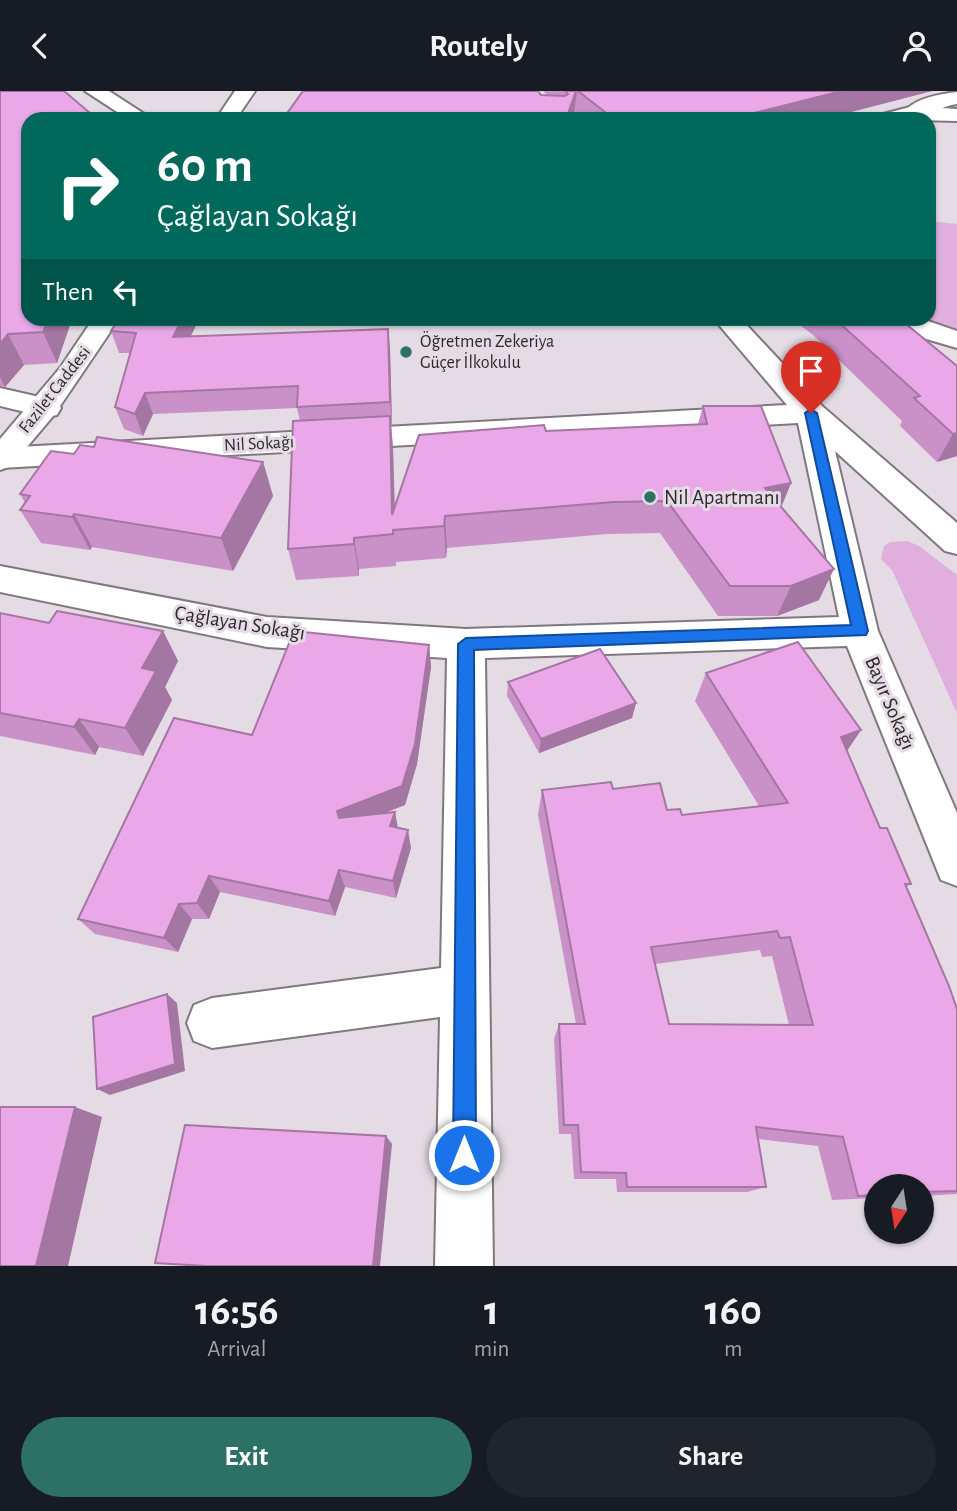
<!DOCTYPE html>
<meta charset="utf-8">
<style>
body{margin:0;font-family:"Alegreya Sans",sans-serif;background:#20242c;color:#f1f3f6;height:100vh;display:flex;flex-direction:column;font-size:26px;white-space:nowrap}
*{box-sizing:border-box;margin:0}
p{font-size:23px;color:#9ea1a6}
.icon{flex:none;width:38px;height:38px;fill:none;stroke:currentColor;stroke-width:2;stroke-linecap:round;stroke-linejoin:round}
.map{position:relative;height:1175px;overflow:hidden}
.panel{display:flex;flex-direction:column;background:#171b24;flex:1}
.panel>*{flex:none}
.banner{position:absolute;left:21px;top:21px;width:915px;height:214px;border-radius:21px;box-shadow:0 2px 5px #0004;background:#00695c;color:#fff;overflow:hidden}
.needle{width:46px;rotate:192deg}
.fabs{position:absolute;left:864px;top:1083px;display:grid;gap:14px}
.fabs a{display:grid;place-items:center;width:70px;height:70px;border-radius:50%;background:#171b24;box-shadow:0 2px 5px #0004;font-size:35px}
.pin{position:absolute;display:grid;place-items:center;width:60px;height:60px;color:#fff;margin:-72px -30px;border-radius:50% 50% 50% 0;rotate:-45deg;box-shadow:0 0 7px #0007}
.pin .icon{rotate:45deg}
.me{position:absolute;width:77px;margin:-38px;rotate:0deg;stroke-linejoin:round;filter:drop-shadow(0 0 5px #0008)}
.turn{display:flex;align-items:center;gap:24px;height:147px;padding:0 21px;font-size:32px}
.turn .icon{width:91px;height:91px;stroke-width:2.5}
.turn b{display:block;font-size:49px;line-height:60px}
.then{display:flex;align-items:center;height:66px;padding:0 21px;background:#0003;gap:14px;font-size:26px}
.eta{display:flex;justify-content:space-evenly;align-items:center;height:119px;text-align:center}
.eta b{font-size:42px;font-weight:600;line-height:49px}
.action{display:flex;gap:14px;margin-top:auto;padding:14px 21px}
.action a{flex:1;height:80px;border-radius:42px;background:#2d7164;color:#fff;font-size:28px;font-weight:600;line-height:80px;text-align:center}
.action a+a{background:#20242c;color:#f1f3f6}
header{display:flex;justify-content:space-between;align-items:center;height:91px;padding:0 21px;background:#171b24;font-size:32px;font-weight:600}
.map>svg:first-child{display:block}
.green{fill:#e0afde}
.lines{fill:none;stroke-linecap:round;stroke-linejoin:round}
.minor-casing{stroke:#80777f;stroke-width:4}
.tertiary-casing{stroke:#80777f;stroke-width:4}
.minor{fill:#fff;fill-rule:evenodd}
.tertiary{fill:#fff;fill-rule:evenodd}
.wall{fill:#ca90c8;fill-rule:evenodd}
.shaded-wall{fill:#a476a2}
.building{fill:#eba8e8;stroke:#a476a2;stroke-width:2;fill-rule:evenodd}
.route{fill:#1a73e8;stroke:#114b97;stroke-width:2}
.poi-dot{fill:#2d7164;stroke:#e5dbe4;stroke-width:2.5}
.labels{text-anchor:middle;dominant-baseline:central;stroke-width:6;stroke-linejoin:round;paint-order:stroke}
.far-poi-label{font-size:18px;fill:#2d292c;stroke:#e5dbe4;text-anchor:start}
.far-street-label{font-size:18px;fill:#2d292c;stroke:#e5dbe4}
.poi-label{font-size:21px;fill:#2d292c;stroke:#e5dbe4;text-anchor:start}
.street-label{font-size:21px;fill:#2d292c;stroke:#e5dbe4}
</style>
<header><svg class="icon" aria-label="back" viewBox="0 0 24 24"><path d="M15 5l-7 7 7 7"/></svg>Routely<svg class="icon" aria-label="person" viewBox="0 0 24 24"><circle cx="12" cy="8" r="4"/><path d="M4 21q1-7 8-7t8 7"/></svg></header>
<div class="map">
<svg width="957" height="1175" viewBox="0 0 957 1175">
<rect width="100%" height="100%" fill="#e5dbe4"/>
<g class="green">
<polygon points="929,130 957,133 957,243 917,228 929,228"/>
<polygon points="907,450 919,455 957,484 957,622 892,479 881,468 884,455 890,451"/>
</g>
<g class="lines">
<g class="minor-casing">
<g id="minor">
<polygon points="85,0 109,0 152,28 128,28"/>
<path d="M957 1V13C940 15 923 29 907 25L904 21C915 7 940 3 957 1Z"/>
<polygon points="714,228 741,228 822,315 957,432 957,463 945,460 835,360 878,540 957,722 957,795 941,789 847,555 485,567 493,1175 435,1175 440,926 212,957 194,950 187,932 194,914 212,907 441,877 447,567 267,556 0,501 0,475 267,526 466,538 839,526 798,332 1,377 0,357 787,314"/>
<polygon points="894,228 922,228 957,240 957,257 906,242"/>
<polygon points="0,297 57,310 61,317 57,324 46,326 0,315"/>
</g>
</g>
<g class="tertiary-casing">
<g id="tertiary">
<polygon points="235,0 255,0 236,28 216,28"/>
<polygon points="914,15 957,18 957,30 876,28 879,24"/>
<polygon points="93,228 119,228 54,324 11,375 0,379 0,348 60,277"/>
</g>
</g>
<use href="#minor" class="minor"/>
<use href="#tertiary" class="tertiary"/>
</g>
<g class="wall">
<polygon points="0,0 72,228 57,272 24,274 5,296 0,295"/>
<polygon points="543,0 932,0 824,28 579,28 541,4 547,4"/>
<polygon points="119,228 199,228 190,246 388,238 390,259 392,333 391,333 393,357 395,416 546,340 698,333 703,315 791,392 781,416 819,509 777,525 718,525 660,442 607,443 447,457 446,467 396,471 396,475 359,478 359,485 296,489 288,458 300,330 297,317 153,323 143,345 124,338 115,316 130,262 119,262 111,240"/>
<polygon points="792,228 900,228 957,275 957,365 937,371 900,335 902,330 813,244"/>
<polygon points="74,363 263,371 273,405 233,480 92,456 90,459 41,452 20,419 25,412 20,403"/>
<polygon points="0,522 49,532 163,540 178,570 165,596 172,609 143,665 99,656 95,664 0,645"/>
<polygon points="429,554 431,576 417,673 405,714 384,722 395,721 398,737 411,757 396,807 345,796 335,825 220,801 209,828 192,828 178,861 95,843 78,828 252,644"/>
<path d="M706 582 861 639 847 660 880 737 911 793 906 796 957 918V1103L922 1105V1096H877V1107L832 1109 818 1055 758 1048 766 1096 747 1101H617L616 1088H574L571 1043H559L554 948 559 933H576L538 724 542 699 613 698 682 724 759 715 695 610ZM760 859 762 866 772 865 789 934 669 933 655 873Z"/>
<polygon points="508,591 636,612 632,627 539,662 507,605"/>
</g>
<g class="shaded-wall">
<polygon points="577,0 573,28 566,28"/>
<polygon points="842,0 932,0 824,28 730,28"/>
<polygon points="48,228 72,228 57,272 43,241"/>
<polygon points="182,228 199,228 180,268 173,246"/>
<polygon points="388,238 390,259 392,333 390,311"/>
<polygon points="8,243 24,274 5,296 0,286 0,253"/>
<polygon points="145,302 153,323 143,345 135,323"/>
<polygon points="390,325 393,357 395,439 392,424"/>
<polygon points="957,342 957,365 937,371 953,343"/>
<polygon points="263,371 273,405 233,480 221,447"/>
<polygon points="791,392 778,424 765,397"/>
<polygon points="74,423 92,456 90,459 72,426"/>
<polygon points="445,425 447,457 446,467 444,435"/>
<polygon points="354,447 359,478 359,485 354,453"/>
<polygon points="834,478 819,509 777,525 791,495"/>
<polygon points="163,540 178,570 165,596 172,609 143,665 125,637 142,577"/>
<polygon points="429,554 431,576 417,673 405,714 343,738 337,720"/>
<polygon points="636,612 632,627 539,662 541,648"/>
<polygon points="79,628 99,656 95,664 74,636"/>
<polygon points="861,639 842,667 841,646"/>
<polygon points="395,721 398,739 390,735"/>
<polygon points="408,739 411,757 396,807 393,790"/>
<polygon points="339,779 345,796 335,825 329,810"/>
<polygon points="209,785 220,801 209,828 197,812"/>
<polygon points="179,813 192,828 178,861 164,847"/>
<polygon points="167,903 177,912 185,980 110,1004 97,998"/>
<polygon points="75,1016 102,1026 68,1175 36,1175"/>
<polygon points="386,1045 392,1053 380,1175 373,1175"/>
</g>
<g class="building">
<polygon points="0,0 64,0 97,28 28,28 28,228 48,228 43,241 8,243 0,253"/>
<polygon points="303,0 538,0 541,4 565,5 568,3 565,0 576,0 566,28 283,28"/>
<polygon points="578,0 842,0 730,28 614,28"/>
<polygon points="119,228 182,228 173,246 388,238 390,311 297,316 298,295 145,302 135,323 115,316 136,242 111,240"/>
<polygon points="835,228 900,228 957,275 957,342 953,343 914,307 920,305"/>
<polygon points="703,315 761,315 791,392 765,397 834,478 791,495 730,495 667,410 613,411 445,425 444,435 393,439 393,443 354,447 354,453 288,458 293,330 390,325 392,424 419,344 544,334 546,340 707,333"/>
<polygon points="97,346 263,371 221,447 74,423 72,426 20,419 30,405 20,403 51,360 74,363 80,354 94,356"/>
<polygon points="57,520 163,540 142,577 156,580 125,637 79,628 74,636 0,622 0,522 49,532"/>
<polygon points="294,540 429,554 415,653 402,695 337,720 339,727 395,721 390,735 408,739 393,790 339,779 329,810 209,785 197,812 179,813 164,847 78,828 174,627 252,644"/>
<path d="M798 551 861 639 841 646 880 737H887L911 793H905L949 895 957 918V1100L922 1101V1096H877V1104L858 1105 843 1046 756 1036 766 1096H627L626 1082 581 1081 578 1034H564L559 933H585L542 699 611 691 613 698 660 692 667 719 680 718 682 724 788 712 706 582ZM777 840 780 847 790 846 813 934 669 933 651 856Z"/>
<polygon points="600,558 636,612 541,648 508,591"/>
<polygon points="167,903 175,973 97,998 93,926"/>
<polygon points="0,1016 75,1016 36,1175 0,1175"/>
<polygon points="185,1034 386,1045 373,1175 206,1175 155,1172"/>
</g>
<polygon class="route" points="811,318 817,322 868,540 866,544 474,559 476,1064 472,1072 464,1075 457,1072 453,1064 458,553 466,547 851,534 805,322"/>
<g class="poi-dot">
<circle cx="406" cy="261" r="7"/>
<circle cx="650" cy="406" r="7"/>
</g>
<g class="labels">
<g class="far-poi-label">
<text x="420" y="251">Öğretmen Zekeriya<tspan x="420" dy="21">Güçer İlkokulu</tspan></text>
</g>
<g class="far-street-label">
<text transform="translate(55 299) rotate(-52)">Fazilet Caddesi</text>
<text transform="translate(259 353) rotate(-3)">Nil Sokağı</text>
</g>
<g class="poi-label">
<text x="664" y="406">Nil Apartmanı</text>
</g>
<g class="street-label">
<text transform="translate(240 532) rotate(9)">Çağlayan Sokağı</text>
<text transform="translate(890 612) rotate(67)">Bayır Sokağı</text>
</g>
</g>
</svg>
<div class="fabs">
<a><svg class="needle" viewBox="-14 -14 28 28"><path d="M0-13l5 13h-10z" fill="#e53935"/><path d="M0 13l5-13h-10z" fill="#9ea1a6"/></svg></a>
</div>
<div class="pin" style="left:811px;top:322px;background:#d93025"><svg class="icon" aria-label="arrive" viewBox="0 0 24 24"><path d="M6 21V4h12l-3 4 3 4H6"/></svg></div>
<svg class="me" style="left:464px;top:1064px" viewBox="-20 -20 40 40"><circle r="17" fill="#1a73e8" stroke="#fff" stroke-width="3"/><path d="M0-11L8 9 0 5-8 9z" fill="#fff"/></svg>
<div class="banner">
<div class="turn"><svg class="icon" aria-label="right" viewBox="0 0 24 24"><path d="M7 20v-9h11M14 6l5 5-5 5"/></svg><div><b>60 m</b>Çağlayan Sokağı</div></div>
<div class="then">Then<svg class="icon" aria-label="left" viewBox="0 0 24 24"><path d="M17 20v-9H6M10 6l-5 5 5 5"/></svg></div>
</div>
</div>
<section class="panel">
<div class="eta">
<div><b>16:56</b><p>Arrival</p></div>
<div><b>1</b><p>min</p></div>
<div><b>160</b><p>m</p></div>
</div>
<div class="action"><a>Exit</a><a>Share</a></div>
</section>
